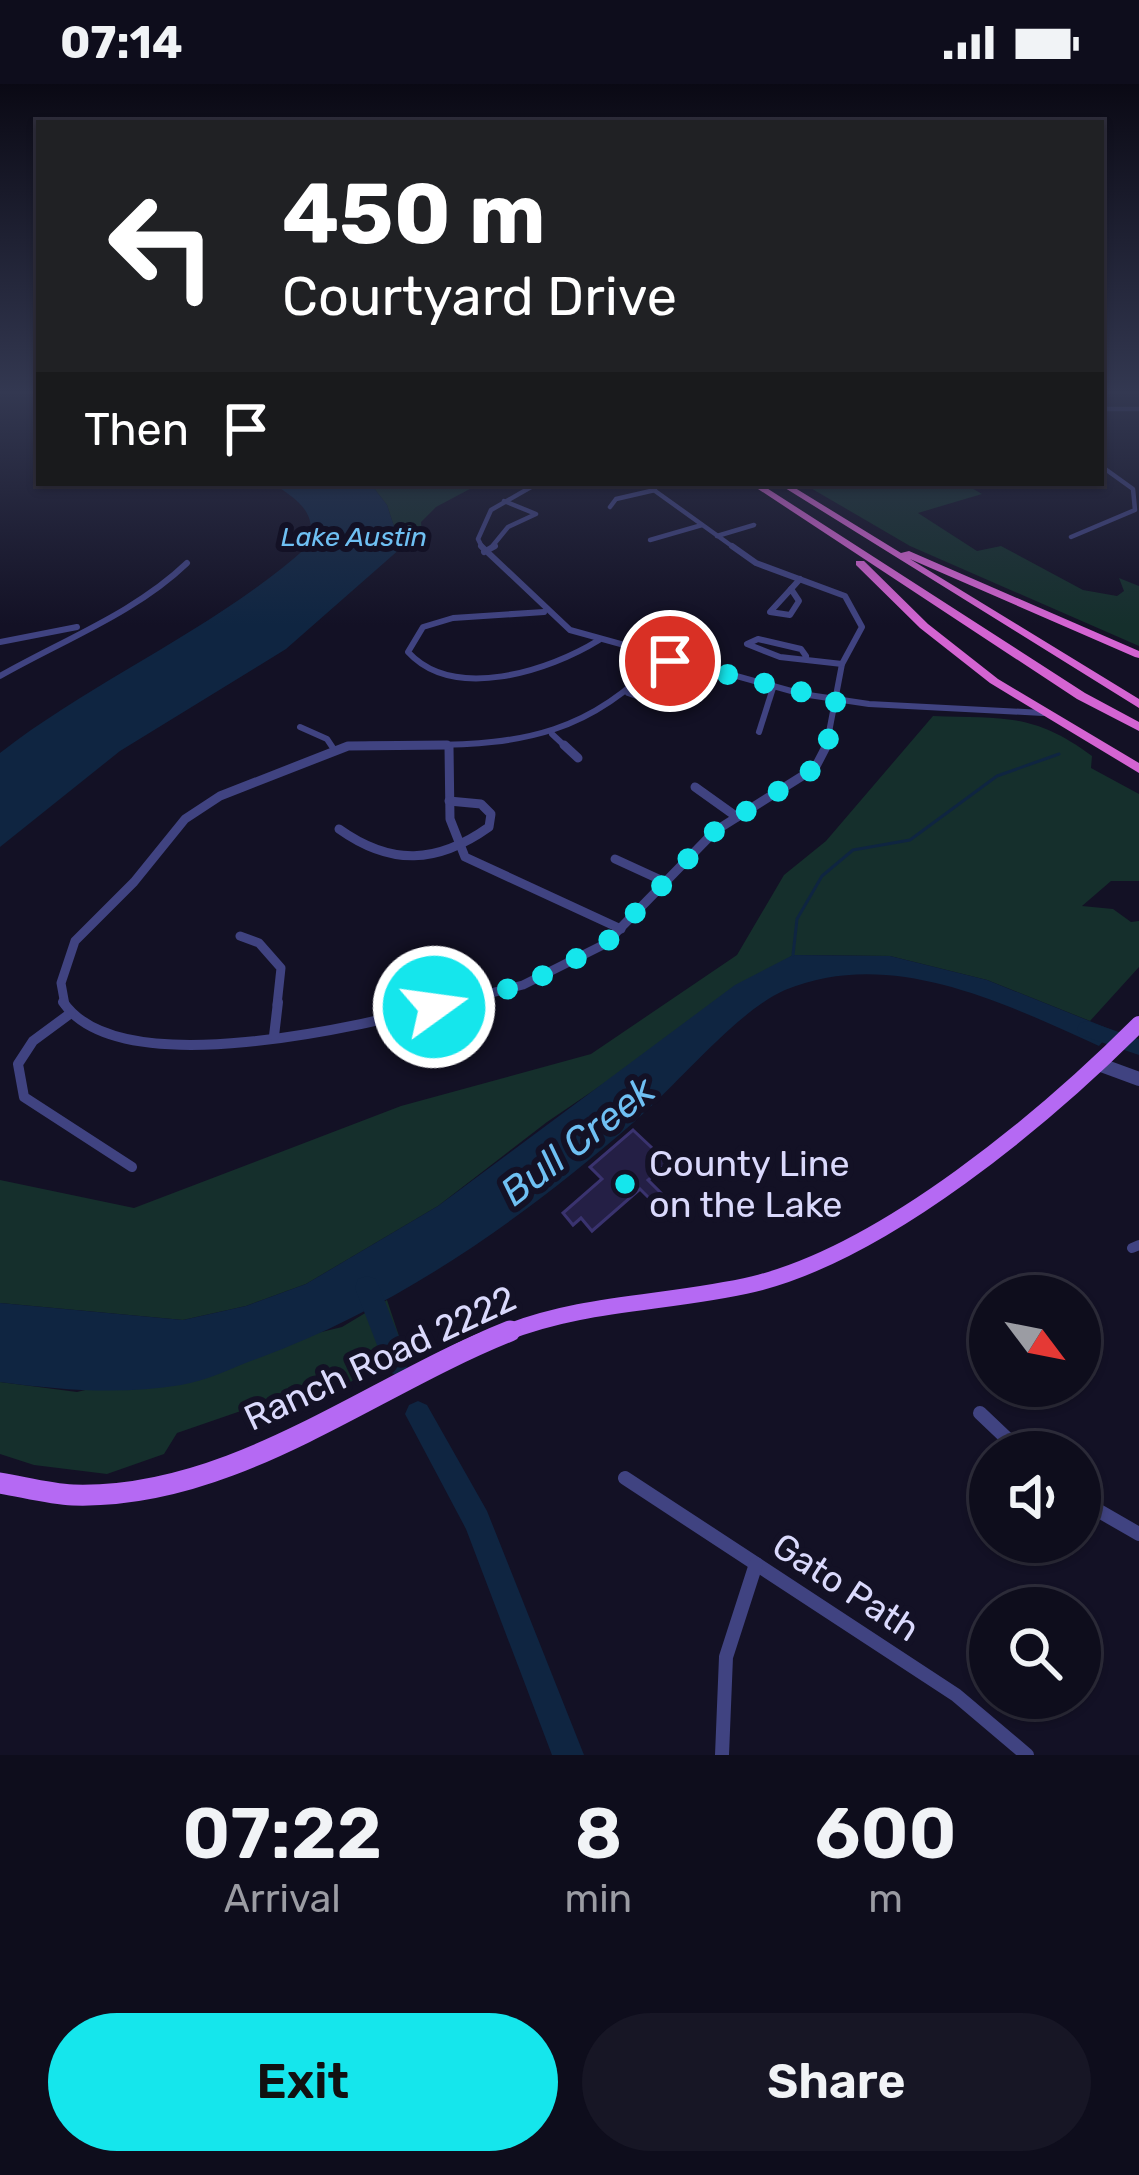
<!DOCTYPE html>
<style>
body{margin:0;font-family:Rubik,sans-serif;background:#171625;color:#f1f3f6;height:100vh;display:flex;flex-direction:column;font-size:45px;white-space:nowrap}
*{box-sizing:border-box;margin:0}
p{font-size:39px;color:#9b9ca3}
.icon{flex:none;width:66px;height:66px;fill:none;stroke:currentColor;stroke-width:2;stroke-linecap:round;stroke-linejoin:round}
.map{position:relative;height:1671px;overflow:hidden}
.details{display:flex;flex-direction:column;background:#0e0d1c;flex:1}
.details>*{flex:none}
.guide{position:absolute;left:36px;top:36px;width:1068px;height:366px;border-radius:0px;box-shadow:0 3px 9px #0004,0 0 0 3px #2e2d3b;background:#202124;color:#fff;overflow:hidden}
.needle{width:78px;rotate:122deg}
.controls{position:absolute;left:969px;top:1191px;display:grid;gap:24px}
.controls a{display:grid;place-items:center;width:132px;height:132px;border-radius:50%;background:#0e0d1c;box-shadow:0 3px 9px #0004,0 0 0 3px #2e2d3b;font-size:60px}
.pin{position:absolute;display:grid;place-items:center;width:102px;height:102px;color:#fff;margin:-51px;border:6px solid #fff;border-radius:50%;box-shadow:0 3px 12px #0007}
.me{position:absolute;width:132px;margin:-66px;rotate:76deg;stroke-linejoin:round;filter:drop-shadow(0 0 9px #0008)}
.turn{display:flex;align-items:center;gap:42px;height:252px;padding:0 48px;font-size:54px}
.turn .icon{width:156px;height:156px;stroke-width:2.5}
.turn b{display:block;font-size:84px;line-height:102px}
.then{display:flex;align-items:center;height:114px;padding:0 48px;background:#0003;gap:24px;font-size:45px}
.eta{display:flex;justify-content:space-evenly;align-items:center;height:204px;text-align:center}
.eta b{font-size:72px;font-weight:600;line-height:84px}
.action{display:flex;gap:24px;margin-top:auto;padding:24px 48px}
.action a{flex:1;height:138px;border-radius:72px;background:#15e6ec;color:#111;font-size:48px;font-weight:600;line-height:138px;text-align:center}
.action a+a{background:#171625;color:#f1f3f6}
.status{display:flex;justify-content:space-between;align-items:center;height:84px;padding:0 60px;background:#0e0d1c;direction:ltr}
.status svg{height:33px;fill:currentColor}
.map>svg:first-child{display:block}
.green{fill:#152f2c}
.water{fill:#0f2541}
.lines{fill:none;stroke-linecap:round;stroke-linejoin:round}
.stream{stroke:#0f2541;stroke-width:3}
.river{fill:#0f2541;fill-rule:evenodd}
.building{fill:#241f45;stroke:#3a336f;stroke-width:3}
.minor-far4{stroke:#404381;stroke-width:4.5}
.minor-far3{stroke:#404381;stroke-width:6}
.minor-far2{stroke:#404381;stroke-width:9}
.minor-far1{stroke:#404381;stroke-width:10}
.minor{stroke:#404381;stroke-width:14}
.tertiary{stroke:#404381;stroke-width:14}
.primary-far1{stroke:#b569f3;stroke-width:16}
.primary{stroke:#b569f3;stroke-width:21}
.trunk{fill:#d464d2;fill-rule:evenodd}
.route{stroke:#15e6ec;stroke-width:21;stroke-dasharray:0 37.8}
.poi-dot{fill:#15e6ec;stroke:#131125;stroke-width:4.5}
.labels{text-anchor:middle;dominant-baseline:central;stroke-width:12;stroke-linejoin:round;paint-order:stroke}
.far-water-label{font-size:27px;font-style:italic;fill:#6fc0f3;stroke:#131125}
.near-poi-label{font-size:36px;fill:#dad9fc;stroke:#131125;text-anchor:start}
.near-street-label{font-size:36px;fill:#dad9fc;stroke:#131125}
.near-water-label{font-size:39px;font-style:italic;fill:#6fc0f3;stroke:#131125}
</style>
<div class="status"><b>07:14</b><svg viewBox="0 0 49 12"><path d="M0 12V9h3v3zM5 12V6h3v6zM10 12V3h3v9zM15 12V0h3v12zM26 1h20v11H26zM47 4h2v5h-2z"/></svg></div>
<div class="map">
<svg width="1139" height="1671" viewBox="0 0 1139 1671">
<rect width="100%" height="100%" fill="#131125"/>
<g class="green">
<polygon points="370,399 481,399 436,423 421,438 423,464 401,464 387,421"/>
<polygon points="802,399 963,399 982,410 918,429 977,467 1001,462 1083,506 1117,512 1124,507 1119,494 1139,502 1139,562 910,462"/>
<path d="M933 632C1003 635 1033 628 1092 672L1091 684 1139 710V797H1111L1082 822 1113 825 1131 838 1139 837V883L1090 937 987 896 890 872 793 871 547 1038 438 1122 306 1200 246 1222 183 1236 0 1219V1096L134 1124 401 1022 591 970 737 871 784 791 826 757Z"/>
<polygon points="387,1216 404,1267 328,1311 284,1312 177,1349 164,1370 107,1390 34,1381 0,1370 0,1298 77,1308 342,1243"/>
</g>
<g class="water">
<path d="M272 399H370L387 421 401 464 286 565 120 667 0 763V669C98 593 216 545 308 462 319 429 298 416 272 399Z"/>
<path d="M793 871 890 872 987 896 1112 946 1099 962C1004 919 890 862 785 906 737 927 676 1002 634 1038 521 1136 400 1222 259 1274 234 1283 207 1297 181 1301 121 1311 60 1306 0 1298V1219L183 1236 246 1222 306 1200 438 1122 735 901Z"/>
</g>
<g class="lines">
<polyline class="stream" points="793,871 797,835 822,792 853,766 910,756 997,692 1059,670"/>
<g class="river">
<polygon points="1087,937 1139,955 1139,971 1080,951 1077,945 1080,939"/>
<polygon points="367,1192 376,1195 409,1278 405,1287 396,1291 387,1287 355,1204 358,1195"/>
<polygon points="418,1317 427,1321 487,1427 584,1671 552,1671 466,1445 405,1330 409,1321"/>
</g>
</g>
<polygon class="building" points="633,1046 668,1079 648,1096 665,1113 656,1121 640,1105 592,1147 581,1134 573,1141 563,1129 602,1095 590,1083"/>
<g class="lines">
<g class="minor-far4">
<polyline points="1101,325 1139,325"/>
<polyline points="644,399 736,465"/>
<polyline points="610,423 616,415 655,406"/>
<polyline points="717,452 754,441"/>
<polyline points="1071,453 1135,426 1133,405 1101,382"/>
<polyline points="650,456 702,441"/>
<polyline points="483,465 478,455 491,426 538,399"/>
<polyline points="490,465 508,443 536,430 504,417"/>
</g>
<g class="minor-far3">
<polyline points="481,462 570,546 802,610 869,620 1043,629"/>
<polyline points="732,462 756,479 845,512 862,543 842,580 826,664"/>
<polyline points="484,468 495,462"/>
<polygon points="791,505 799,517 790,531 770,528"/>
<polyline points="791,505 800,495"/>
<path d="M544 528 453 534 423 543 408 568C454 618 549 587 599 556"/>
<polyline points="0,558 77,543"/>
<polyline points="806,572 801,565 758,555 747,560 780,573 842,580"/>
<path d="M0 592C63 556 135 529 187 479"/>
<polyline points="628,609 656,619 664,616 637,602"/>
<polyline points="300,643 327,655 333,664"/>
<polyline points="759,648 773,604"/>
<polyline points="552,650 567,664"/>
<path d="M342 664C368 658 399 662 426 661 523 661 592 648 660 574"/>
</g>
<g class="minor-far2">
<polyline points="564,661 578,674"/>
<polyline points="449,663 450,735 465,773 621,845"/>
<polyline points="695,703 737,733"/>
<path d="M339 745C391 782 437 780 489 743L491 730 481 720 449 717"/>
<polyline points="615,775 663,797"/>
<polyline points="240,852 259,859 281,884 277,921"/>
<polyline points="422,889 432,921"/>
<polyline points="65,921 61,899 75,857 134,798 185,735 220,712 348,662 447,661"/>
<polyline points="443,921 523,901 605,860 715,747 815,684 827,661"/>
</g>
<g class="minor-far1">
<path d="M63 918C121 1003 371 939 455 918"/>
<polyline points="431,918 433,923"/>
<polyline points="71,929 33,957 18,980 24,1013 132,1083"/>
<polyline points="274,952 278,918"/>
<polyline points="1132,1164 1139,1161"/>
</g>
<g class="minor">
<polyline points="980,1329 1021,1368"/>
<polyline points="625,1394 956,1611 1027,1671"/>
<polyline points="1080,1416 1139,1450"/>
<polyline points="722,1671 726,1573 756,1480"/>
</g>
<polyline class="tertiary" points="1101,981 1139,995"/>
<path class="primary-far1" d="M503 1250C584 1217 670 1220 754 1200 885 1168 1045 1034 1139 940"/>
<path class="primary" d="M0 1399C24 1403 49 1410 73 1411 232 1416 369 1303 510 1247"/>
<g class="trunk">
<polygon points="749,399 759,399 1085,609 1139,638 1139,647 1077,615"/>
<polygon points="777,399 787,399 901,469 909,467 1139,567 1139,574 1135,573 910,475 1139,615 1139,624"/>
<polygon points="856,477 864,477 928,540 998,595 1139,679 1139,689 990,599 920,544 856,481"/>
</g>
</g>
<linearGradient id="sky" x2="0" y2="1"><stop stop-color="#0a0914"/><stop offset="0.57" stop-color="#333851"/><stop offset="1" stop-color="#333851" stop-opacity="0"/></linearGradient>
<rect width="1139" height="541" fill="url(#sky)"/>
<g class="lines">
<polyline class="route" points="434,923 524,901 605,860 715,747 815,684 827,662 836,616 670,577"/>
</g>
<circle class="poi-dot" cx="625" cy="1100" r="12"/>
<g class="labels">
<g class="far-water-label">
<text x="354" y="453">Lake Austin</text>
</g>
<g class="near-poi-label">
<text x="649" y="1079">County Line<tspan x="649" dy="41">on the Lake</tspan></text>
</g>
<g class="near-street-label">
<text transform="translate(380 1274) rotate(-25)">Ranch Road 2222</text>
<text transform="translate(846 1503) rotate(33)">Gato Path</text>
</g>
<g class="near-water-label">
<text transform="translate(578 1057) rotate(-38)">Bull Creek</text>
</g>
</g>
</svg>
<div class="controls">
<a><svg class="needle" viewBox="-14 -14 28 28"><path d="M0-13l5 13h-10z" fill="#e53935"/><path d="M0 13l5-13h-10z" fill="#9b9ca3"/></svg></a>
<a><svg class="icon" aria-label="sound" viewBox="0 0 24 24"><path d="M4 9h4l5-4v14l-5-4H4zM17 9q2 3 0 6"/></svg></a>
<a><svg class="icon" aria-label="search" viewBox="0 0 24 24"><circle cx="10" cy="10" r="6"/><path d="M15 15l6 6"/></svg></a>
</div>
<div class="pin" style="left:670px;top:577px;background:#d93025"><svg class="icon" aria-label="arrive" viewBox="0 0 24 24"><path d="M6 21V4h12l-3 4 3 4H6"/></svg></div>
<svg class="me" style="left:434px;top:923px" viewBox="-20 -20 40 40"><circle r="17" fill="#15e6ec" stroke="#fff" stroke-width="3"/><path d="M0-11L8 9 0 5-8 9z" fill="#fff"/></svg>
<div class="guide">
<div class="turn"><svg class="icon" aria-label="left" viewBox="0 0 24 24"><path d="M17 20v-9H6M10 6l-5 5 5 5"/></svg><div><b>450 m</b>Courtyard Drive</div></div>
<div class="then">Then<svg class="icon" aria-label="arrive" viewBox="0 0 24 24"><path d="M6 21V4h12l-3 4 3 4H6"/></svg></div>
</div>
</div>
<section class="details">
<div class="eta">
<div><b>07:22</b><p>Arrival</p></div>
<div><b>8</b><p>min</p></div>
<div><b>600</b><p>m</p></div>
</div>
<div class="action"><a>Exit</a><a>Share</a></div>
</section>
